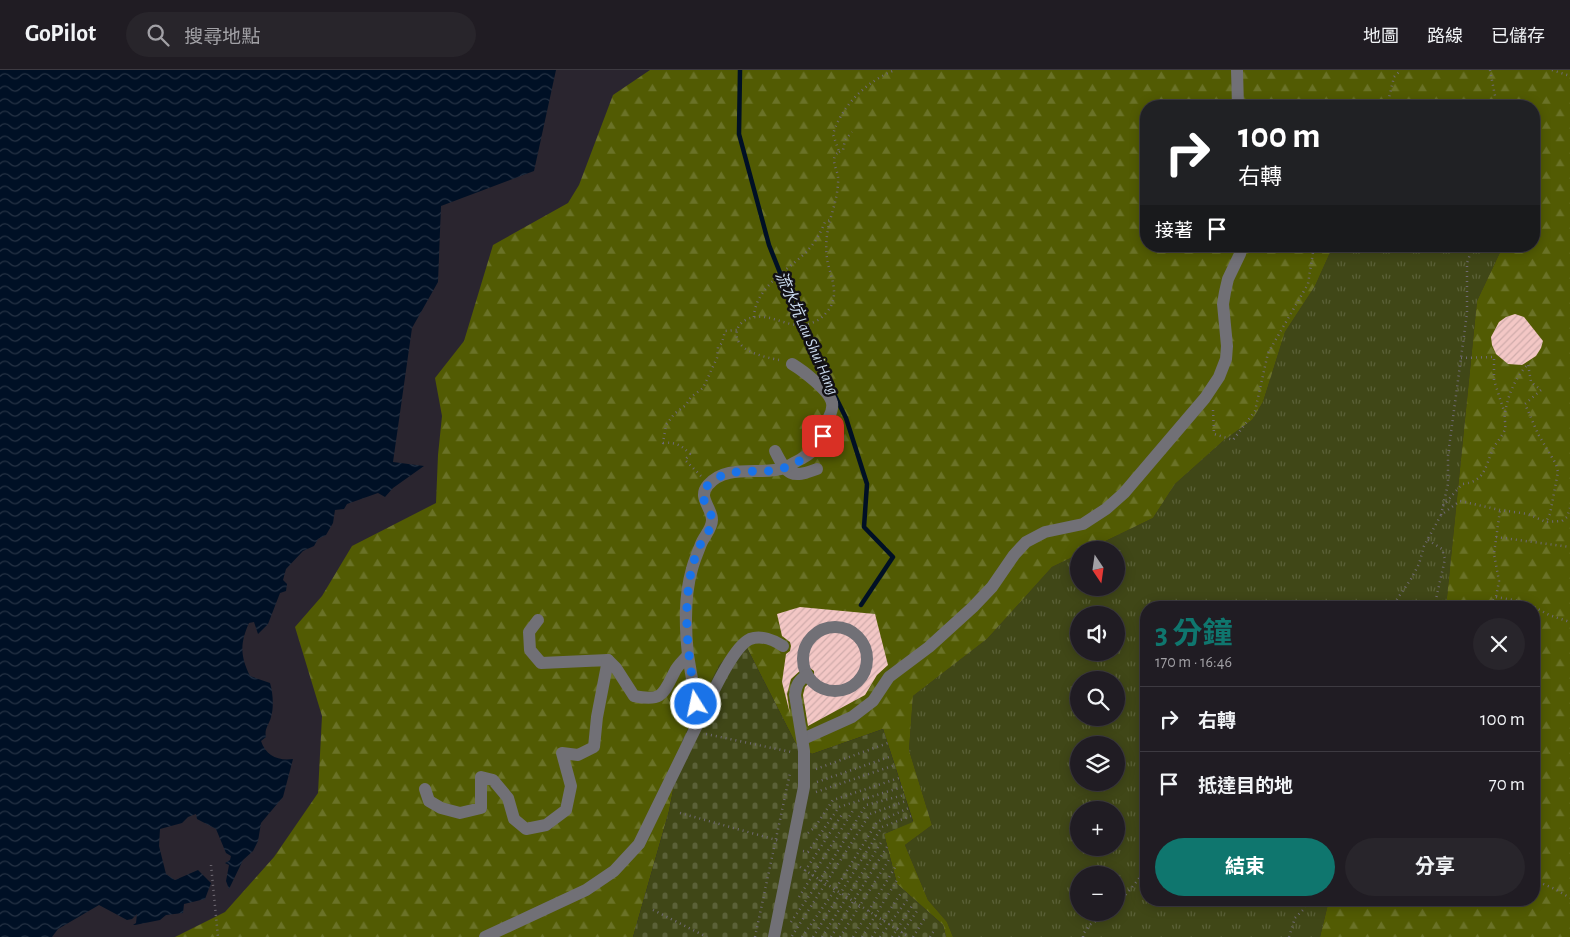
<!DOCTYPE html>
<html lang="zh-TW">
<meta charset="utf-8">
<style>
body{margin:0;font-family:"Alegreya Sans","Noto Sans TC",sans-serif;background:#28252b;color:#f1f3f6;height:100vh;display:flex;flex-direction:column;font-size:19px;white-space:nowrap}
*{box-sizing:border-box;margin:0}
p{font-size:16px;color:#a2a1a6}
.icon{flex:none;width:28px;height:28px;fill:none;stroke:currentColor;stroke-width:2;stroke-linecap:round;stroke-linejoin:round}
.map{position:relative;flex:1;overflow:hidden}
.drawer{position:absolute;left:1140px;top:531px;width:400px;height:305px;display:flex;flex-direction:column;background:#201c23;border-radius:20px;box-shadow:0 2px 12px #0003,0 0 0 1px #3d3a41}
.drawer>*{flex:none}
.banner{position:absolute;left:1140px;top:30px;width:400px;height:152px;border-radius:20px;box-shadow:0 2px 12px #0003,0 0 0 1px #3d3a41;background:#202124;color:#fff;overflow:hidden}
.needle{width:32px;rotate:167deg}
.tools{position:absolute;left:1070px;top:471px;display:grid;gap:10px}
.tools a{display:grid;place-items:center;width:55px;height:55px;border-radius:50%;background:#201c23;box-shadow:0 2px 12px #0003,0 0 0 1px #3d3a41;font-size:25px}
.pin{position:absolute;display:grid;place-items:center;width:42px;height:42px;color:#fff;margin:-21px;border-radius:10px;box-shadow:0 2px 8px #0006}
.me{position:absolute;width:55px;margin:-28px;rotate:350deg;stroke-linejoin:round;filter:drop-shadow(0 0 4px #0008)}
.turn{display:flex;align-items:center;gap:18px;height:105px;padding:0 15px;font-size:22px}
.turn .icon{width:65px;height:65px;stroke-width:2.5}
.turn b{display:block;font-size:35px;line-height:42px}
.then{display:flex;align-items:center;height:48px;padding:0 15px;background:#0003;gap:10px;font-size:19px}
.round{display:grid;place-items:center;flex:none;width:52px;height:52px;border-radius:26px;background:#28252b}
.summary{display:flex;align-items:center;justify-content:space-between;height:85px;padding:0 15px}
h1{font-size:30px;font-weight:700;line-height:38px;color:#0f766e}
.primary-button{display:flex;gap:10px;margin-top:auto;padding:10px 15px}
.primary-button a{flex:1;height:58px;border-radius:30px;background:#0f766e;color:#fff;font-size:20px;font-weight:700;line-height:58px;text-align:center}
.primary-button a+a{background:#28252b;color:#f1f3f6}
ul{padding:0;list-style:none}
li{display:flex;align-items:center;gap:15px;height:65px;padding:0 15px;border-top:1px solid #3d3a41}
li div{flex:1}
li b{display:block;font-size:19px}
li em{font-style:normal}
header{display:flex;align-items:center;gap:30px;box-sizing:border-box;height:70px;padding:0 25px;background:#201c23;border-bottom:1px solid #3d3a41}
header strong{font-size:24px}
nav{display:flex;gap:28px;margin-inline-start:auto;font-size:18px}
.search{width:350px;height:45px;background:#28252b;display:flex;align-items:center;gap:12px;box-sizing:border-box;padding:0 18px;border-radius:28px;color:#a2a1a6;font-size:19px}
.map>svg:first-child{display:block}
.grass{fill:url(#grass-tufts);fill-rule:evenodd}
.forest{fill:url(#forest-firs)}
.cemetery{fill:url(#cemetery-stones)}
.water{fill:url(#water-waves)}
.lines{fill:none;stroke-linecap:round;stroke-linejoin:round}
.stream{stroke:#001025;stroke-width:4.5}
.building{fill:url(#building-hatch)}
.path{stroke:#6f6a73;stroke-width:2.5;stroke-dasharray:1 4;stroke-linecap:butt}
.minor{stroke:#717076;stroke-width:12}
.route{stroke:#1a73e8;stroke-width:9;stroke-dasharray:0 16.2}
.labels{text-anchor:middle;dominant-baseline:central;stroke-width:5;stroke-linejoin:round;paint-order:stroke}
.water-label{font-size:16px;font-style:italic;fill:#cadaed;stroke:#121014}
</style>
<header>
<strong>GoPilot</strong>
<div class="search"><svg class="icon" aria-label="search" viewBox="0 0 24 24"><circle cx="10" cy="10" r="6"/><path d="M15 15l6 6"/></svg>搜尋地點</div>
<nav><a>地圖</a><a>路線</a><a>已儲存</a></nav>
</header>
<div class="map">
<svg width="1570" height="867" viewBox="0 0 1570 867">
<defs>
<pattern id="grass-tufts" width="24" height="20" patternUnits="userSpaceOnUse" patternTransform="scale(1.25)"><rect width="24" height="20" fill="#404717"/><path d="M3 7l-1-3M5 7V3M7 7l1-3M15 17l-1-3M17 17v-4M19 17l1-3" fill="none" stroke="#5b6138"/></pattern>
<pattern id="forest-firs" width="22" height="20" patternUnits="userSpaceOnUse" patternTransform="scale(1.25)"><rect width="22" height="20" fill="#525b03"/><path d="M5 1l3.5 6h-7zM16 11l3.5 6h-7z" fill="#6a7227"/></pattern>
<pattern id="cemetery-stones" width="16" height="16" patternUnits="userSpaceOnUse" patternTransform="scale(1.25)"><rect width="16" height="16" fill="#404717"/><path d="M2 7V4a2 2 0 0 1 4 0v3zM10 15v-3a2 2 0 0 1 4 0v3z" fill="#5b6138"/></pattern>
<pattern id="water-waves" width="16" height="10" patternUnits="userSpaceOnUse" patternTransform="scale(1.25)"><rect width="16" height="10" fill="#001025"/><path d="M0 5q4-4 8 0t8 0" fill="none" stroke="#253244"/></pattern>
<pattern id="building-hatch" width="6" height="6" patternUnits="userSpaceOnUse" patternTransform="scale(1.25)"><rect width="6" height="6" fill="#f3c7c5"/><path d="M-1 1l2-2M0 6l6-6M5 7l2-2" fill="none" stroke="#d0acab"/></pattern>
</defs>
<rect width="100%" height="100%" fill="#2a252f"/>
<path class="grass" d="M1333 176H1503L1477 231 1446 537 1146 538V830H1329L1320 867H953L947 852 928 830 905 775 932 755 909 680 913 626 987 569 1052 497 1079 484V518H1116V480H1087L1153 448 1175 414 1223 371 1252 350 1263 332 1285 262 1315 216ZM1079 545H1116V582H1079ZM1079 610H1116V648H1079ZM1079 675H1116V712H1079ZM1079 740H1116V778H1079ZM1079 805H1116V842H1079Z"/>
<polygon class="forest" points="650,0 1570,0 1570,867 1320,867 1329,830 1534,830 1534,538 1446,537 1477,231 1503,176 1534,176 1534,36 1146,36 1146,176 1333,176 1315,216 1285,262 1263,332 1252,350 1223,371 1175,414 1153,448 1087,480 1079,480 1079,484 1052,497 987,569 913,626 909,680 932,755 905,775 928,830 947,852 953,867 946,867 943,855 897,814 884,764 913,751 883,659 812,684 796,674 743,570 683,669 669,741 633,867 175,867 225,842 274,787 318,723 322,646 295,557 322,526 352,476 436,433 438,385 442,346 435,308 464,271 493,175 568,133 579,115 613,25"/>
<polygon class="cemetery" points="743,570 796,674 812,684 883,659 913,752 884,764 897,814 943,855 946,867 633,867 669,741 683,669 719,595"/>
<path class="water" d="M0 0H556L534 101 441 136 438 212 412 258 393 392 424 396 393 418 385 427 378 423 347 434 344 439 335 440 333 453 326 465 318 469 314 476 303 481 286 499 283 510 287 514 286 521 280 523 268 554 258 564 254 552 249 553C240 573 240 586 250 606L270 613C273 623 274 637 271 647 269 655 264 659 266 667L261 671C266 686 278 691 293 689L283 727 261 753 258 771 253 781 243 790 229 819 226 811 229 795 225 793 230 790 231 786 226 783 216 759 197 749 196 744 188 747 182 753 160 759 159 776 166 804 175 810 198 800 211 813 205 829 184 834 183 843 166 845 160 850 135 855H133L136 853 137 844 132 849 127 850 99 835 58 859 52 867H0Z"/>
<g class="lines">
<polyline class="stream" points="740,0 739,64 769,175 804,263 846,348 867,414 864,457 893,487 861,535"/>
</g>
<g class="building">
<polygon points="1515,244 1524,247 1543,271 1541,278 1536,286 1522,295 1508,294 1496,284 1492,275 1491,267 1499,252 1506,247"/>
<polygon points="800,537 875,544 888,595 877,605 865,625 808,656 803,625 805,617 814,608 814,601 810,598 803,598 791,609 787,624 790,644 782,612 786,584 790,581 791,576 790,572 782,566 777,544"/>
</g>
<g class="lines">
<g class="path">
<polyline points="1490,0 1497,36"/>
<polyline points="1552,0 1570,6"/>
<polyline points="1387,36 1394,7 1401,0"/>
<polyline points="839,82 843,80 845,70 852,62"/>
<path d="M754 247C755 216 791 199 809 179 816 171 821 162 825 152L830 150C834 137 839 120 838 107 837 98 829 88 839 82L833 64C842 35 867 11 895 0"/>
<polyline points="1461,288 1494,287 1494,310 1504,341"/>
<path d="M779 290C765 287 732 281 737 260 739 254 745 249 751 248 774 241 792 265 818 250 823 247 828 241 831 236 839 219 829 204 827 188 825 175 827 162 830 150"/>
<polyline points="1213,340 1214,364 1233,370 1255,341 1268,283 1308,214 1314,176"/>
<path d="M701 406 685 390 690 384C681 375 676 372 663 373L666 355 674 344 686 335 691 327 703 318 717 288 718 277 722 273 725 261 737 260"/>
<path d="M1443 436 1462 414C1485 412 1485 397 1493 379 1496 372 1503 366 1505 359 1506 354 1504 348 1505 343 1508 324 1516 307 1528 294L1531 312 1541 320 1525 334 1538 364 1556 394 1558 402 1550 444 1546 452"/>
<polyline points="1441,445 1448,414 1448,385 1467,243 1467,193 1473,176"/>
<polyline points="1496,467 1570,477"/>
<polyline points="1428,470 1442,479 1445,489 1434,538"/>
<polyline points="1496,527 1525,532 1549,545 1570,552"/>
<polyline points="1391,538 1411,509 1419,494 1424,476 1441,445 1460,431 1500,440 1528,444 1546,452 1562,451 1567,447 1570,438"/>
<polyline points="1487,538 1496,527 1499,511 1494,484 1500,440"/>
<polyline points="706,664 791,682"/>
<polyline points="816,699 888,673"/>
<polyline points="817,712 892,686"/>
<polyline points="816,722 895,695"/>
<polyline points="680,743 780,771"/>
<polyline points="808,763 815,757 833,730 899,708"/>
<polyline points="803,781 808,782 839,737 902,717"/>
<polyline points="211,795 218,867"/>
<polyline points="800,797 909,867"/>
<polyline points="805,801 843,743"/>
<polyline points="1534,810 1555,819 1570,828"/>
<polyline points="799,827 854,739"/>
<path d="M1116 836C1125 824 1144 807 1146 793 1146 786 1143 776 1142 769L1146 765"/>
<polyline points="653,840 707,867"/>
<polyline points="791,852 820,810 866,735 904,725"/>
<polyline points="792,866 870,744 906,731"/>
<polyline points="755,867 790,703"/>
<polyline points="802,867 835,820 877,752 909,738"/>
<polyline points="813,867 882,757 911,746"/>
<polyline points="822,867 882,771"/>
<polyline points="831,867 887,777"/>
<polyline points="840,867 890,788"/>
<polyline points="853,867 897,794"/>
<polyline points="862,867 899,807"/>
<polyline points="872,867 901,823"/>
<polyline points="880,867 907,830"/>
<polyline points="892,867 912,836"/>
<polyline points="899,867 917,841"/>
<polyline points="913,867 925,848"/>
<polyline points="930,867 935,859"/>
<polyline points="1083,867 1083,864 1091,854 1110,842"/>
<polyline points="1289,867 1295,848 1303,840 1308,830"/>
</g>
<g class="minor">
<polyline points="1237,0 1238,36"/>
<path d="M775 381C787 405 791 409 817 399"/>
<polyline points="538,550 529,562 530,580 541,593 608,590"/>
<circle cx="835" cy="589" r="32"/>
<path d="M688 585C685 556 684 527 692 499 694 491 698 482 701 474 704 466 712 459 712 450 712 437 697 428 708 415 727 393 761 406 784 398 789 396 795 392 801 389 808 385 816 380 820 372 825 365 826 356 829 347 831 343 833 338 832 333 830 321 802 300 792 294"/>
<polyline points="803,669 852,647 873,631 889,607 929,577 973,537 992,517 1014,485 1026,472 1045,462 1083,454 1106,439 1124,423 1205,328 1219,307 1226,289 1227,276 1223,234 1225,222 1228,209 1240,184 1242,176"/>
<path d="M425 719 429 731 441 738 460 743 481 738V707L493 710 508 728 514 749 526 759 546 755 566 740 571 716 562 683 578 685 594 677 597 647 608 590 616 598 634 626C663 632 663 624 675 601 678 595 684 590 688 585L699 651C708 633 732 577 750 569 761 565 774 570 783 576"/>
<polyline points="485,867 586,820 614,801 639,774 699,651"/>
<path d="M774 867 804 717V681L795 625C796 615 799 610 807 605"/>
</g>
</g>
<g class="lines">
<path class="route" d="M696 634C689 588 682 548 691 502 693 492 697 482 701 473 705 466 713 457 712 449 710 436 695 427 709 414 726 398 747 402 767 401 789 400 814 386 823 366"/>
</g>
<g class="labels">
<g class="water-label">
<text transform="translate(807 263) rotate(66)">流水坑 Lau Shui Hang</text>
</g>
</g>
</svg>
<div class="tools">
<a><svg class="needle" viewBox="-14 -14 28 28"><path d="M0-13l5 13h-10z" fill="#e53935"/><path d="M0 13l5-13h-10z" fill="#a2a1a6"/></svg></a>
<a><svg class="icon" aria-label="sound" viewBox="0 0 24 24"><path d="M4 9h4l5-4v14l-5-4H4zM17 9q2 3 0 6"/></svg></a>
<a><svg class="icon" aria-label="search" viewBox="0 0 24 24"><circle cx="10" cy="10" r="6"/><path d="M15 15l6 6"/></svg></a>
<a><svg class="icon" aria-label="layers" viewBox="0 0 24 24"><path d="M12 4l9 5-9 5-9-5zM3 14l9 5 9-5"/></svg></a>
<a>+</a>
<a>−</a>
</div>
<div class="pin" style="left:823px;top:366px;background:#d93025"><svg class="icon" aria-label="arrive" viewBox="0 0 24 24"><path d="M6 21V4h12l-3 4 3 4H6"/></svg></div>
<svg class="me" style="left:696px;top:634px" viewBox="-20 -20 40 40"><circle r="17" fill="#1a73e8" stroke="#fff" stroke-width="3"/><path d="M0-11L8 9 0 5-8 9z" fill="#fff"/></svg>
<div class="banner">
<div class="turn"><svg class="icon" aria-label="right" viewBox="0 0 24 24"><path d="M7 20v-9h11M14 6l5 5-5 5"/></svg><div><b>100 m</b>右轉</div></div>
<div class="then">接著<svg class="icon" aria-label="arrive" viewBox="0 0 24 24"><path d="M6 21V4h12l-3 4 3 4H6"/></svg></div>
</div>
<section class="drawer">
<div class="summary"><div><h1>3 分鐘</h1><p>170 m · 16:46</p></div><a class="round"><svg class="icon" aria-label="close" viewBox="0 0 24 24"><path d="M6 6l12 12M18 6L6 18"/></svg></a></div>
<ul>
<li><svg class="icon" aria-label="right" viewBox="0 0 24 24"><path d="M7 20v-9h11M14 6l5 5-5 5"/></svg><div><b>右轉</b></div><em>100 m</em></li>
<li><svg class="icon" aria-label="arrive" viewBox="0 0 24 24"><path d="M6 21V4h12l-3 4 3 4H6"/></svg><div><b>抵達目的地</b></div><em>70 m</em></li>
</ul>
<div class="primary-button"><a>結束</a><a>分享</a></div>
</section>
</div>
